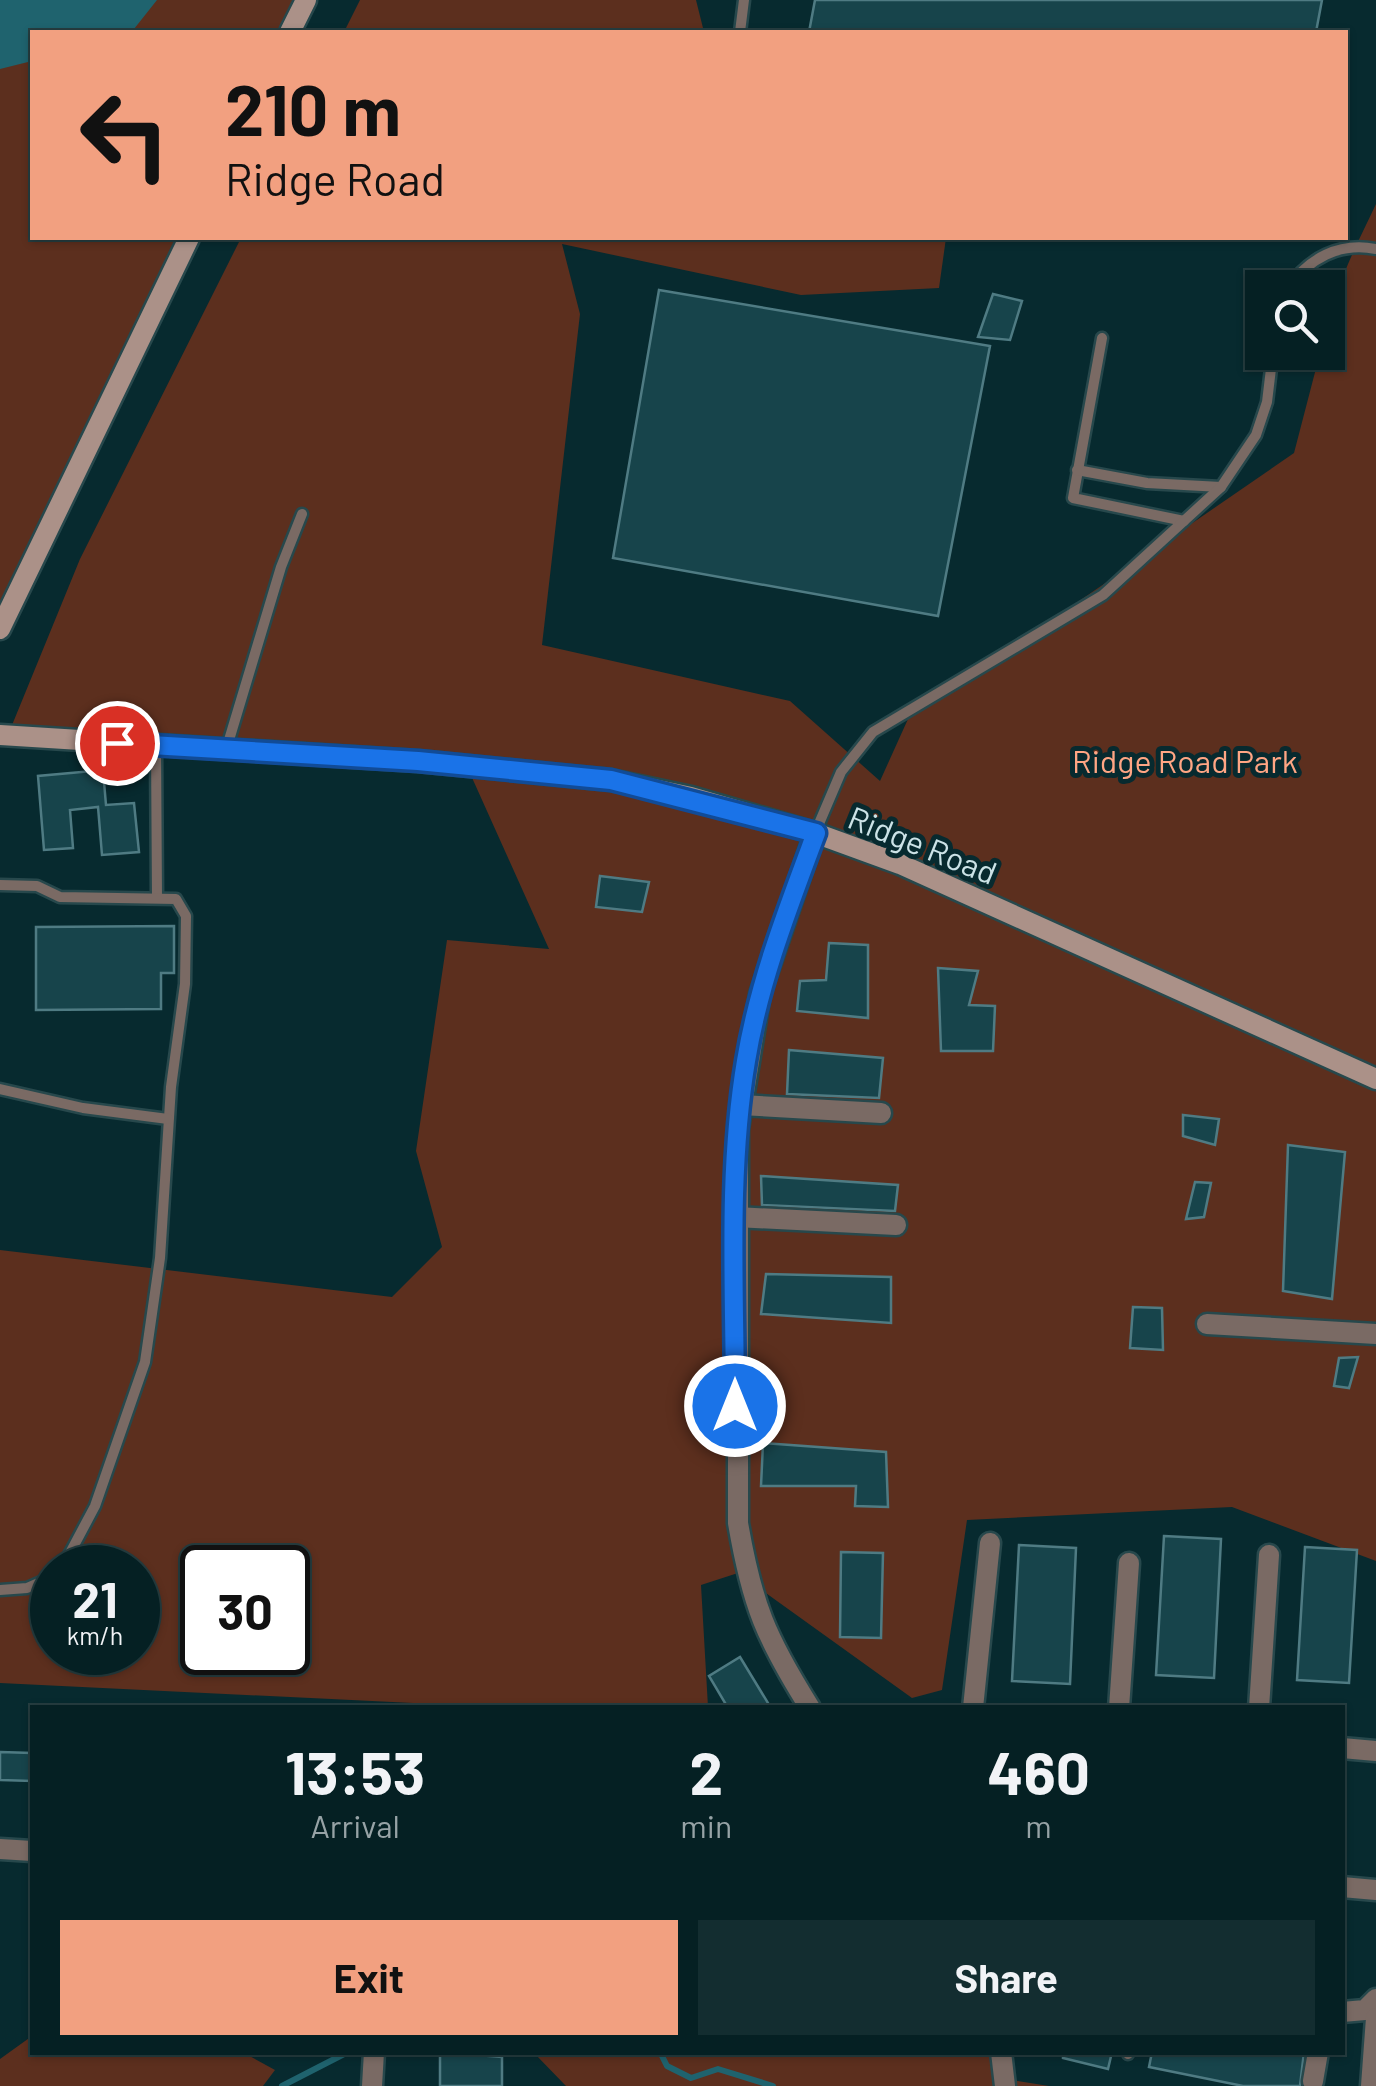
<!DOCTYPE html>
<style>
body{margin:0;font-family:Barlow,sans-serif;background:#132d30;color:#f1f3f6;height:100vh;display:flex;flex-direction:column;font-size:38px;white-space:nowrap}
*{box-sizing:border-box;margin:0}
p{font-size:32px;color:#97a3a6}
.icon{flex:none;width:55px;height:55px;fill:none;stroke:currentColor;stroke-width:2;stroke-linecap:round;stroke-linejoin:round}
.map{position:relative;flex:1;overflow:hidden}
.drawer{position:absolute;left:30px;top:1705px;width:1315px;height:350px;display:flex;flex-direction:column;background:#052023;border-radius:0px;box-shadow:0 2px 8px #0004,0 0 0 2px #263e41}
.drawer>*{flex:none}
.top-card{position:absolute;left:30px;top:30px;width:1318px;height:210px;border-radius:0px;box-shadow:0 2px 8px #0004,0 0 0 2px #263e41;background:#f2a080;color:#111;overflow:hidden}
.controls{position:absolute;left:1245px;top:270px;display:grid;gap:20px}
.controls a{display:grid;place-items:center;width:100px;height:100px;border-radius:0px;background:#052023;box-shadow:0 2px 8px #0004,0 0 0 2px #263e41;font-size:50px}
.speed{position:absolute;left:30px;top:1545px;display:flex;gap:20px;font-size:50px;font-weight:700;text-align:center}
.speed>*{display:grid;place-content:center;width:130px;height:130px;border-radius:50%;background:#052023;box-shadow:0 2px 8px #0004,0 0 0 2px #263e41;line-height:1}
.speed small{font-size:25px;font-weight:400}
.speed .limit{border:5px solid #111;border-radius:15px;background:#fff;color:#111}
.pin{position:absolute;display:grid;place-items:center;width:85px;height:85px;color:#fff;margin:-42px;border:5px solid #fff;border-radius:50%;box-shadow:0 2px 10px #0007}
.me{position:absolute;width:110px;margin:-55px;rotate:0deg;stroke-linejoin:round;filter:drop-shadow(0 0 8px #0008)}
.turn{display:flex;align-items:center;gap:35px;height:210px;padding:0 30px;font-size:45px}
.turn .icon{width:130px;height:130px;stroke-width:2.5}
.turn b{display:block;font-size:70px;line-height:85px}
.eta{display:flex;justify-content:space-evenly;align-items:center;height:170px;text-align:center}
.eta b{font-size:60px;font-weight:700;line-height:70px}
.button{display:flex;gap:20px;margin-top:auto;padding:20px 30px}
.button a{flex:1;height:115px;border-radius:0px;background:#f2a080;color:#111;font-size:40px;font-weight:700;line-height:115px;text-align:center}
.button a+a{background:#132d30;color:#f1f3f6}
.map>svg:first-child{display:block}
.green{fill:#5c2f1e;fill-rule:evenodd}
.water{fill:#1f636e}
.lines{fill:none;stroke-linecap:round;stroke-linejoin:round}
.stream{stroke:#1f636e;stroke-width:6}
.building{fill:#17444b;stroke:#4f7b83;stroke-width:2.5}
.lane-casing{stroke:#27484c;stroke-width:15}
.street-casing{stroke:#27484c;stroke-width:25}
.secondary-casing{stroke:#27484c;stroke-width:25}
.lane{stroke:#7a6a64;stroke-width:10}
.street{stroke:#7a6a64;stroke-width:20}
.secondary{stroke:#ab9188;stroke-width:20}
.route-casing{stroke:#114b97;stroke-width:25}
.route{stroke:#1a73e8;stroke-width:18}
.labels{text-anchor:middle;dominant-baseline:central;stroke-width:10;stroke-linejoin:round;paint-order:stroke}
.park-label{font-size:32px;fill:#ffa684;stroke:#072a2f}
.street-label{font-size:32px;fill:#cce3e7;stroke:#072a2f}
</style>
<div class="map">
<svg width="1376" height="2086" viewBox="0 0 1376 2086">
<rect width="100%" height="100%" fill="#072a2f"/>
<g class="green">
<polygon points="0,0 306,0 290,32 32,32 32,238 189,238 0,629"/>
<polygon points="360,0 696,0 704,32 344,32"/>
<path d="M1376 204V1561L1232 1507 967 1520 942 1690 912 1698 738 1573 701 1585 708 1707H495L0 1683V1250L392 1297 442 1247 416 1151 447 940 549 949 469 771 10 730 80 559 241 238H946L939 288 801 295 562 244 580 314 542 645 790 701 880 781 908 719 1294 453 1320 353 1328 352C1328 297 1353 253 1376 204ZM52 1568H138V1652H52ZM202 1568H288V1652H202Z"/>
<polygon points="32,2036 32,2052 244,2053 275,2070 263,2086 0,2086 0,2059"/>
<polygon points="534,2053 1002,2053 1012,2080 1049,2086 566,2086"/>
</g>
<polygon class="water" points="0,0 157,0 134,29 125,32 32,32 32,61 0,69"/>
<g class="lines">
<g class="stream">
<polyline points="660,2052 667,2066 691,2078 718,2069 773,2086"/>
<polyline points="282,2086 348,2052"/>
</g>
</g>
<g class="building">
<polygon points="815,0 1322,0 1316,32 809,32"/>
<polygon points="659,290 990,346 938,616 613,558"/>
<polygon points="993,294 1022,301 1010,340 978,337"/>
<polygon points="103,770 106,805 134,803 139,852 102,855 98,807 70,810 73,848 44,850 38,776"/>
<polygon points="600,876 649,882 642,912 596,907"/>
<polygon points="174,926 174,973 161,973 161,1009 36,1010 36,927"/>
<polygon points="829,943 868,945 868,1018 797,1011 800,981 826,980"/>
<polygon points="938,968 978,971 969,1005 995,1006 993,1051 941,1051"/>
<polygon points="789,1050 883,1058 879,1098 787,1094"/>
<polygon points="1183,1115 1219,1119 1215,1145 1183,1136"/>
<polygon points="1288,1145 1345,1152 1332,1299 1283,1291"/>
<polygon points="761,1176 898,1185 895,1211 762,1205"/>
<polygon points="1195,1182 1211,1183 1204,1217 1186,1219"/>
<polygon points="766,1274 891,1277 891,1323 761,1314"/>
<polygon points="1133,1307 1162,1308 1163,1350 1130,1348"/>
<polygon points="1358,1357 1349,1388 1334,1386 1339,1358"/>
<polygon points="763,1443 886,1452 888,1507 855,1506 856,1486 761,1486"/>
<polygon points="1164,1536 1221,1539 1214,1678 1156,1675"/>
<polygon points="1019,1545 1076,1548 1070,1684 1012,1681"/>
<polygon points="1305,1547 1357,1550 1349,1683 1297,1680"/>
<polygon points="841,1552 883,1553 881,1638 840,1637"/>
<polygon points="740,1657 771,1708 728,1708 709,1676"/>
<polygon points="0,1752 32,1753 32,1781 0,1780"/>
<polygon points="440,2052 502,2057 502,2086 440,2086"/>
<polygon points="1063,2052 1112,2052 1108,2069 1063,2058"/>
<polygon points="1152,2052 1304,2052 1300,2086 1243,2086 1149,2067"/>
</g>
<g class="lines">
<g class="lane-casing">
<g id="lane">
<polyline points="740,32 744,0"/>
<path d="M1288 288C1309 258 1339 242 1376 249"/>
<polyline points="1102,338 1073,498 1184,521"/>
<polyline points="1077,470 1147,483 1221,487"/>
<polyline points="156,746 157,898"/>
<polyline points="226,750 281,567 302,514"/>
<polyline points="815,833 841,772 873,732 1103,595 1221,487 1256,435 1267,402 1273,352"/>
<polyline points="0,885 37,886 60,897 176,899 186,916 185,984 171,1087 160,1258 145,1362 95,1506 62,1568"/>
<polyline points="0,1089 83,1108 168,1119"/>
<polyline points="0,1590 27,1588 52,1577"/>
<polyline points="1128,2054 1129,2052"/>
</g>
</g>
<g class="street-casing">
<g id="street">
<polyline points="741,1105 881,1113"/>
<polyline points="736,1217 896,1225"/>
<polyline points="1207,1324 1376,1334"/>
<path d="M810 1708C766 1638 752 1605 738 1523V1129L760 994 815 833"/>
<polyline points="973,1708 990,1543"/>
<polyline points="1119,1708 1129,1563"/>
<polyline points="1259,1708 1269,1555"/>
<polyline points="1342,1748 1376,1751"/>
<polyline points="0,1849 32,1851"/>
<polyline points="1342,1887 1376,1890"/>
<polyline points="1342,2012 1365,2010 1376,1999"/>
<polyline points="1001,2052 1005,2086"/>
<polyline points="1313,2081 1318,2052"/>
<polyline points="372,2086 374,2052"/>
<polyline points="1371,2086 1376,2018"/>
</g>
</g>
<g class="secondary-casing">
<g id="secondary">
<polyline points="290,32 306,0"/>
<polyline points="0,629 189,238"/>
<polyline points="0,735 418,761 611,780 691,797 815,833 900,864 1376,1079"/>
</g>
</g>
<use href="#lane" class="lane"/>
<use href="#street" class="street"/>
<use href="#secondary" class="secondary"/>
</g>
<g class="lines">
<g class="route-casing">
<path id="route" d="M117 743 418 761 611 780 816 833C788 908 759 982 746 1061 727 1174 735 1292 735 1406"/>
</g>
<use href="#route" class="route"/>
</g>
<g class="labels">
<g class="park-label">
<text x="1185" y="760">Ridge Road Park</text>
</g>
<g class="street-label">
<text transform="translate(923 844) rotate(22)">Ridge Road</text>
</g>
</g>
</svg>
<div class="controls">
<a><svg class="icon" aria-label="search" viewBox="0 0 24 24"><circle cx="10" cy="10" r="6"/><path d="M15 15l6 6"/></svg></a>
</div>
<div class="speed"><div>21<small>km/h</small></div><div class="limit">30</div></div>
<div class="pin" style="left:117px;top:743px;background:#d93025"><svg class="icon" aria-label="arrive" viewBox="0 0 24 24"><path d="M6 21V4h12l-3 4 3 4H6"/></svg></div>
<svg class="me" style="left:735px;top:1406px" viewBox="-20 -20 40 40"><circle r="17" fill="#1a73e8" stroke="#fff" stroke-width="3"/><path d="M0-11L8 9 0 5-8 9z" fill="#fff"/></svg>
<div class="top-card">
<div class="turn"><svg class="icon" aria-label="left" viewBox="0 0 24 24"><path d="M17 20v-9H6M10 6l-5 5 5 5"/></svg><div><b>210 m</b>Ridge Road</div></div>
</div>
<section class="drawer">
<div class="eta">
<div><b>13:53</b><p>Arrival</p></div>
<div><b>2</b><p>min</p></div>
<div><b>460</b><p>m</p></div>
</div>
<div class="button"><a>Exit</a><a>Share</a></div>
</section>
</div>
